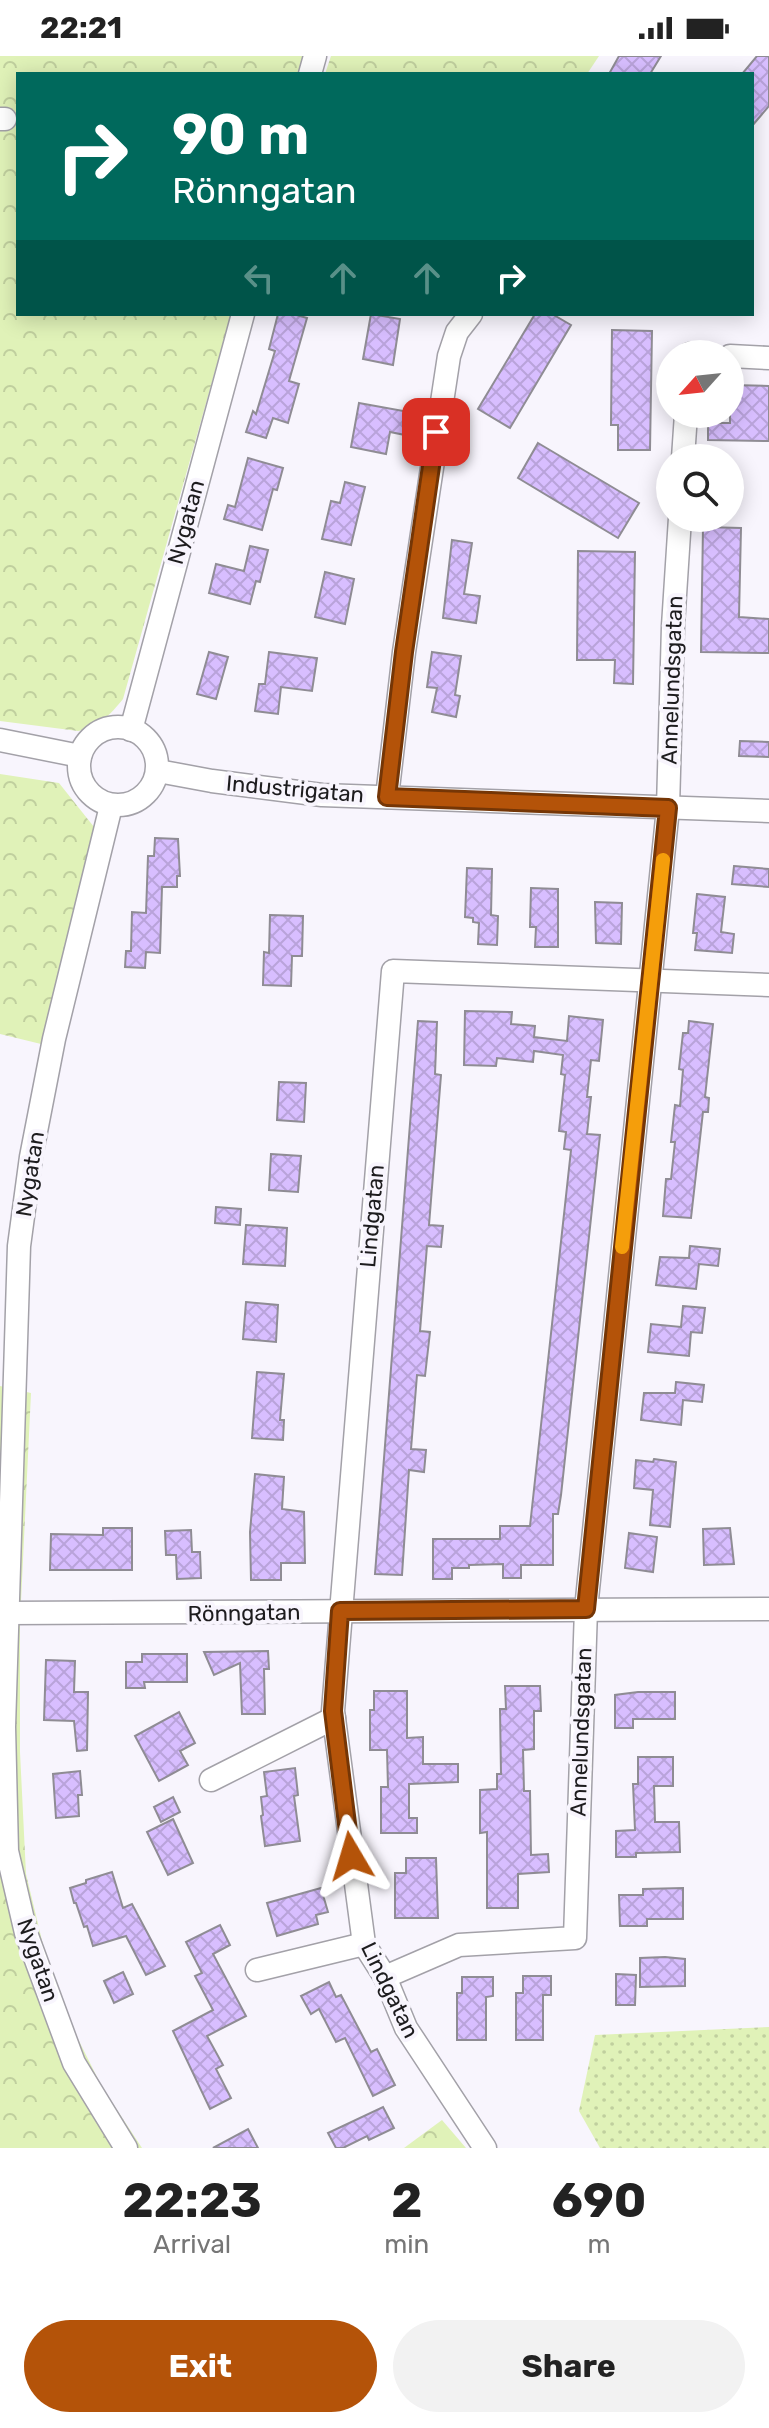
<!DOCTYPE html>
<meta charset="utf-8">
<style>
body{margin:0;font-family:Rubik,sans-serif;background:#f2f2f2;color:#222;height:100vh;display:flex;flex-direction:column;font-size:30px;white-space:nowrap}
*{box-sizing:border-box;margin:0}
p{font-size:26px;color:#767676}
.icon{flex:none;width:44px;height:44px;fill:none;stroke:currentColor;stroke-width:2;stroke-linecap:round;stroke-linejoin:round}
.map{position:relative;height:2092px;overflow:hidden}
.sheet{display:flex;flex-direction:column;background:#fff;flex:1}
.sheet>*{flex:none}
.guide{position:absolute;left:16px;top:16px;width:738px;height:244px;border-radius:0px;box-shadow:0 4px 20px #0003;background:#00695c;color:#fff;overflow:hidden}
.needle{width:52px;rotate:243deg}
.fabs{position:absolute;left:656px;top:284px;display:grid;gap:16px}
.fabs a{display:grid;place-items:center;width:88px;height:88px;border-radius:50%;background:#fff;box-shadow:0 4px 20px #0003;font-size:40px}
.pin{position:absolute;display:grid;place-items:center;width:68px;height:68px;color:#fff;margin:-34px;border-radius:16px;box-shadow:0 4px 12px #0006}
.me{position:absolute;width:88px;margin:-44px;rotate:353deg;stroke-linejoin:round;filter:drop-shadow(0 0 6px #0008)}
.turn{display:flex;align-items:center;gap:28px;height:168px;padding:0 24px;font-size:36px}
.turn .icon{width:104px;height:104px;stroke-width:2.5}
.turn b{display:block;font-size:56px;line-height:68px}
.lanes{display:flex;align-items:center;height:76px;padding:0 24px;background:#0003;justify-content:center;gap:40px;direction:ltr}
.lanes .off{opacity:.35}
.eta{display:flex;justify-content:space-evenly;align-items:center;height:136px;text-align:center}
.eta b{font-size:48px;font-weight:700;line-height:56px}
.primary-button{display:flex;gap:16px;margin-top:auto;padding:16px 24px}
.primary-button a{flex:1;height:92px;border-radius:48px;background:#b45309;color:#fff;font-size:32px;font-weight:700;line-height:92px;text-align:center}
.primary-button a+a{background:#f2f2f2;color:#222}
.status{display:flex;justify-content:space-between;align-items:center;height:56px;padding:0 40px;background:#fff;direction:ltr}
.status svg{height:22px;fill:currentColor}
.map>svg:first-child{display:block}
.grass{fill:url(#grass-dots)}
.forest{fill:url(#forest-crowns)}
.building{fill:url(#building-cross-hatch);stroke:#8f8c94;stroke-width:2}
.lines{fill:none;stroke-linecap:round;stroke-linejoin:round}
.minor-casing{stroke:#a3a1a8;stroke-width:25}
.minor{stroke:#fff;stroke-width:22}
.route-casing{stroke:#753606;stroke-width:20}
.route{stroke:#b45309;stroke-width:14}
.slow{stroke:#f59e0b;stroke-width:14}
.labels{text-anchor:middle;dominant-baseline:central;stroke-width:8;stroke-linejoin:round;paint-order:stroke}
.street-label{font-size:22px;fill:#1d1c1e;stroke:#f8f5fd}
</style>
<div class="status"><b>22:21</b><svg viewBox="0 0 49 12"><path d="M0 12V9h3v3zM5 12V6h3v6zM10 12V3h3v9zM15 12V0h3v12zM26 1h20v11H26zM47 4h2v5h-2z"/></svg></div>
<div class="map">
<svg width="769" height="2092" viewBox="0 0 769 2092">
<defs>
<pattern id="grass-dots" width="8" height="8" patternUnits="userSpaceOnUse" patternTransform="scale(2)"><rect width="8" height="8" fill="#e0f2b8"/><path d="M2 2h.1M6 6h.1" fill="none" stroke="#c0cf9e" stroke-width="1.8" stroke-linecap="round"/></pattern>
<pattern id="forest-crowns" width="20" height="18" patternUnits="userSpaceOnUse" patternTransform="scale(2)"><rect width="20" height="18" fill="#e0f2b8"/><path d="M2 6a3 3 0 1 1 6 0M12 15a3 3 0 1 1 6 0" fill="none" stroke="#c0cf9e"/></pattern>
<pattern id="building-cross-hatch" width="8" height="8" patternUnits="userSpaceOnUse" patternTransform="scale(2)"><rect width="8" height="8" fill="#d8beff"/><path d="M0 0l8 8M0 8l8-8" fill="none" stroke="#b9a3da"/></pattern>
</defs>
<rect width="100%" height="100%" fill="#f8f5fd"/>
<polygon class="grass" points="769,1971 769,2092 600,2092 579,2055 595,1979"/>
<g class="forest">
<path d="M0 0H303L298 18H18V258H231L123 643C110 659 99 671 78 675L0 665Z"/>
<polygon points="331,0 599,0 587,18 325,18"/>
<polygon points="0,718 59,727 94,771 41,988 0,978"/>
<polygon points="0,1330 31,1337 20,1566 20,1696 26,1818 46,1901 77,1981 102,2031 142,2092 0,2092"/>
<polygon points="442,2064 466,2092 404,2092"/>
</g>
<g class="building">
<polygon points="619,0 661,0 650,18 609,18"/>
<polygon points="757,0 769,0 769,50 752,70 752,18 742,18"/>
<polygon points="278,258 293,258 307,262 289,325 299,328 288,367 273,362 266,382 246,376 253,355 256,358 275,295 269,293"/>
<polygon points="371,258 400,263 393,309 363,303"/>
<polygon points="535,258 552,258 571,269 510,372 478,353"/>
<polygon points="612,274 652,275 650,394 618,394 618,369 611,369"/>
<polygon points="730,329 769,330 769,385 708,384 708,367 730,367"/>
<polygon points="359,347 409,356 405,379 390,376 386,398 351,391"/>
<polygon points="538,387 639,447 618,482 518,422"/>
<polygon points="248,402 283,412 277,434 273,433 262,474 224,463 228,449 235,451"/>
<polygon points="345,426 365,431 351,489 322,483 331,445 340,447"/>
<polygon points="703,471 741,472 739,561 769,563 769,597 701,596"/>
<polygon points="452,484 472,487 464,538 480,540 476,567 443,562"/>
<polygon points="250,490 268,494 260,526 256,525 250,548 209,537 216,508 244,515"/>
<polygon points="578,495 635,496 633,628 614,627 615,604 577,604"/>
<polygon points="325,516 354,523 345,568 315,561"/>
<polygon points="209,596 228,601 216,643 197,638"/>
<polygon points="269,596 317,602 312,635 281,631 278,658 255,655 259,628 265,628"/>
<polygon points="432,596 461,600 455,639 460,640 456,661 432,656 437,632 427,631"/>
<polygon points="740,685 769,686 769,701 739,700"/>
<polygon points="155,782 178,783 180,820 177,820 177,831 162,831 160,897 146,896 145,912 125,911 126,895 131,895 132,856 146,857 148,800 154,800"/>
<polygon points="734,810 769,813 769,831 732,828"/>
<polygon points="467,812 492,813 491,859 498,860 497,889 478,888 479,867 473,866 473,862 465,861"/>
<polygon points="531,832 558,833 558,891 535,891 536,871 530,871"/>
<polygon points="697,838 725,841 721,876 734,878 732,897 695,894 697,877 693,877"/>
<polygon points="595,846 622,847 621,888 596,887"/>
<polygon points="270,859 303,860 302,900 292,900 291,930 263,929 264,896 269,897"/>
<polygon points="465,955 512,956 511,968 535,970 534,981 567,985 569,960 603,964 599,1005 591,1004 587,1041 591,1041 587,1078 600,1079 561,1439 558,1458 553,1458 553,1509 521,1509 521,1522 503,1522 503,1508 469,1509 469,1512 452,1512 452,1523 433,1523 433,1483 500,1483 500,1470 530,1470 571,1094 564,1093 566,1076 559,1075 565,1019 561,1018 563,999 534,995 533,1006 497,1002 496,1010 464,1009"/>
<polygon points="418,965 437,966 435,1018 441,1019 429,1169 443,1170 441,1191 427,1190 420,1275 430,1276 425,1320 417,1319 411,1393 426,1394 424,1416 409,1414 402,1519 375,1518"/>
<polygon points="689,965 713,968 705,1041 709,1042 708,1056 703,1056 691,1162 663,1160 666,1123 671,1123 675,1086 671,1086 675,1049 680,1050 683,1014 679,1013 683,977 688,977"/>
<polygon points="279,1026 306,1027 304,1066 277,1064"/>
<polygon points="271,1098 301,1100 298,1136 269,1134"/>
<polygon points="216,1151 241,1153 240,1169 215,1167"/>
<polygon points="246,1169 287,1172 285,1210 243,1208"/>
<polygon points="690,1190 720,1193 718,1210 699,1208 696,1233 656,1229 660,1201 689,1202"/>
<polygon points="246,1246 278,1249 276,1286 243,1283"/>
<polygon points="683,1250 705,1252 702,1277 691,1276 689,1300 648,1296 651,1268 681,1271"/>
<polygon points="257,1316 284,1318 280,1364 284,1364 283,1384 252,1382"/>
<polygon points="676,1326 704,1329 702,1346 683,1344 681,1369 641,1364 644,1337 675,1337"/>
<polygon points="654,1403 676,1406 670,1471 650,1469 653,1434 634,1432 636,1404 653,1406"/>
<polygon points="255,1418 284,1421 282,1453 304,1456 305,1507 281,1507 281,1524 251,1524 250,1476"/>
<polygon points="103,1472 132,1472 132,1514 50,1514 51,1478 103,1479"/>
<polygon points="730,1472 734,1508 704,1509 703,1473"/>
<polygon points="191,1474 192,1496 200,1496 201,1522 177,1523 176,1499 166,1499 165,1475"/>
<polygon points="629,1477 657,1481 653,1516 625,1512"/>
<polygon points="268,1595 269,1613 264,1613 265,1658 242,1658 240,1607 214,1619 204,1596"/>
<polygon points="142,1598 187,1598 187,1626 144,1626 145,1632 126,1632 126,1606 142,1606"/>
<polygon points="46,1604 75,1605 74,1636 88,1636 87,1694 77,1695 74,1665 44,1664"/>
<polygon points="505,1630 540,1630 541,1655 534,1655 534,1693 523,1694 524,1735 530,1735 531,1799 548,1798 549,1816 518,1818 518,1852 487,1852 487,1776 480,1777 480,1734 497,1733 497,1718 501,1718 500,1653 506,1653"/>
<polygon points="374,1635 407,1635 407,1682 423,1681 423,1708 458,1708 458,1726 409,1728 409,1762 417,1762 417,1777 381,1777 381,1731 388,1731 387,1694 370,1694 370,1654 374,1654"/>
<polygon points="638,1636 675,1636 675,1663 633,1663 633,1672 615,1672 615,1639"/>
<polygon points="179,1656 195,1687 180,1695 188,1709 159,1725 135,1680"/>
<polygon points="638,1701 673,1701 673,1730 654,1730 655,1766 679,1766 680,1796 636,1797 636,1801 616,1801 616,1775 635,1774 633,1728 638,1728"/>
<polygon points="295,1712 298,1739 294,1740 300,1785 265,1790 261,1760 263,1759 261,1741 267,1740 264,1716"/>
<polygon points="80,1715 82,1739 78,1739 79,1760 56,1762 53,1718"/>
<polygon points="173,1741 180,1756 161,1766 154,1751"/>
<polygon points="173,1763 193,1807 168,1819 147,1776"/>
<polygon points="406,1802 436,1802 438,1862 395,1862 395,1817 406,1817"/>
<polygon points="112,1816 123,1852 132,1848 165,1910 146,1919 126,1880 93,1890 87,1870 84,1871 76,1847 74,1847 70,1832 86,1827 86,1824"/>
<polygon points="321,1832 328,1856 316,1859 318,1868 277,1880 267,1847"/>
<polygon points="683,1832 683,1863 647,1863 647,1870 620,1870 619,1839 643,1839 643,1833"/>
<polygon points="220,1869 230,1889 213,1898 246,1960 207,1980 223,2009 216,2013 231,2042 210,2053 173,1975 213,1954 195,1920 202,1917 186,1886"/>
<polygon points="665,1901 685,1903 685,1930 640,1931 640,1902"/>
<polygon points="123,1916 133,1938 114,1947 104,1925"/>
<polygon points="616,1918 636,1919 635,1949 616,1949"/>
<polygon points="523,1920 551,1920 551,1939 543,1939 543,1984 516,1984 516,1937 523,1937"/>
<polygon points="462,1921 493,1921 493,1940 486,1941 486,1984 457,1984 457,1937 462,1937"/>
<polygon points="329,1926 336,1941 341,1939 371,1996 377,1993 395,2029 373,2040 345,1982 336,1986 319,1953 311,1958 301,1940"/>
<polygon points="383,2051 394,2072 369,2084 367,2080 343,2092 336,2092 328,2077"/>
<polygon points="248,2073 258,2092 213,2092"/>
</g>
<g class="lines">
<g class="minor-casing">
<g id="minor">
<polyline points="310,18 315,0"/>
<polyline points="0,63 5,63"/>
<polyline points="690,298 696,298"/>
<polyline points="730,300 769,302"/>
<polyline points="683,402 686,358"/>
<circle cx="118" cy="710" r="39"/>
<polyline points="131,674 243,258"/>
<polyline points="0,684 80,700"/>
<polyline points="158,715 212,725 322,739 769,755"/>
<polyline points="387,741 404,596 449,300 457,276 471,258"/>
<polyline points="111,750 54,983 31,1101 19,1190 4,1671 7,1795 26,1877 74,2007 126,2092"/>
<polyline points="7,1557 769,1553"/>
<polyline points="211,1724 334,1662"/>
<polyline points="257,1914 364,1888"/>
<polyline points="385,1921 459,1889 575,1882 586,1553 668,752 673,570 680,462"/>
<polyline points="485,2092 406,1972 385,1921 364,1888 333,1655 393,915 769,929"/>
</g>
</g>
<use href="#minor" class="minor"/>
</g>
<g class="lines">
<g class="route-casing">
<polyline id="route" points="351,1800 333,1655 340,1555 586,1553 668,752 387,741 404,596 436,376"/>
</g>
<use href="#route" class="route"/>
<polyline class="slow" points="622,1191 663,804"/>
</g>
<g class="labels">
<g class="street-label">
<text transform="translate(186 466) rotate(-75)">Nygatan</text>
<text transform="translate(672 624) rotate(-88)">Annelundsgatan</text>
<text transform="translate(295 733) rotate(5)">Industrigatan</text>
<text transform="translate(30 1118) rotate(-81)">Nygatan</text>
<text transform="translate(372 1160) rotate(-85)">Lindgatan</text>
<text transform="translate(244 1557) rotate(-1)">Rönngatan</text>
<text transform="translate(581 1676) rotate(-88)">Annelundsgatan</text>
<text transform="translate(38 1904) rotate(71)">Nygatan</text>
<text transform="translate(390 1934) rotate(64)">Lindgatan</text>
</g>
</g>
</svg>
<div class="fabs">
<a><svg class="needle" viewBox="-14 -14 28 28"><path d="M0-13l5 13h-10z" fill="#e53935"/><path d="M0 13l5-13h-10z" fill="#767676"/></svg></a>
<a><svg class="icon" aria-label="search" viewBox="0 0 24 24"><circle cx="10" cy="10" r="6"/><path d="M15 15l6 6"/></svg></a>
</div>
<div class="pin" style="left:436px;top:376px;background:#d93025"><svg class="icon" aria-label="arrive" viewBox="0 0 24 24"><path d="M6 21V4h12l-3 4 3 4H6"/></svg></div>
<svg class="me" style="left:351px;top:1800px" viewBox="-20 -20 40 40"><path d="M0-17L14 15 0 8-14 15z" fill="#b45309" stroke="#fff" stroke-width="4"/></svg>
<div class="guide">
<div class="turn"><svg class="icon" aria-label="right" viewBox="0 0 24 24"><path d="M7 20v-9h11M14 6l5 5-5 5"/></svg><div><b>90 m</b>Rönngatan</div></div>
<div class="lanes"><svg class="icon off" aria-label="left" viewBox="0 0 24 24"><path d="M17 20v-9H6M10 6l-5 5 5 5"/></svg><svg class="icon off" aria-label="ahead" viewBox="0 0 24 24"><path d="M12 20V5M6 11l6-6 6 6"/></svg><svg class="icon off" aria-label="ahead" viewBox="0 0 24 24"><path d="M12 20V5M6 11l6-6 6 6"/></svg><svg class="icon" aria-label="right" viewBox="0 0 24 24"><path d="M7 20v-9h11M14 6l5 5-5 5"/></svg></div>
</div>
</div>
<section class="sheet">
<div class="eta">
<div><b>22:23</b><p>Arrival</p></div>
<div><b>2</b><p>min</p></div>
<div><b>690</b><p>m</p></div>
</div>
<div class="primary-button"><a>Exit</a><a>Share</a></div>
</section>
